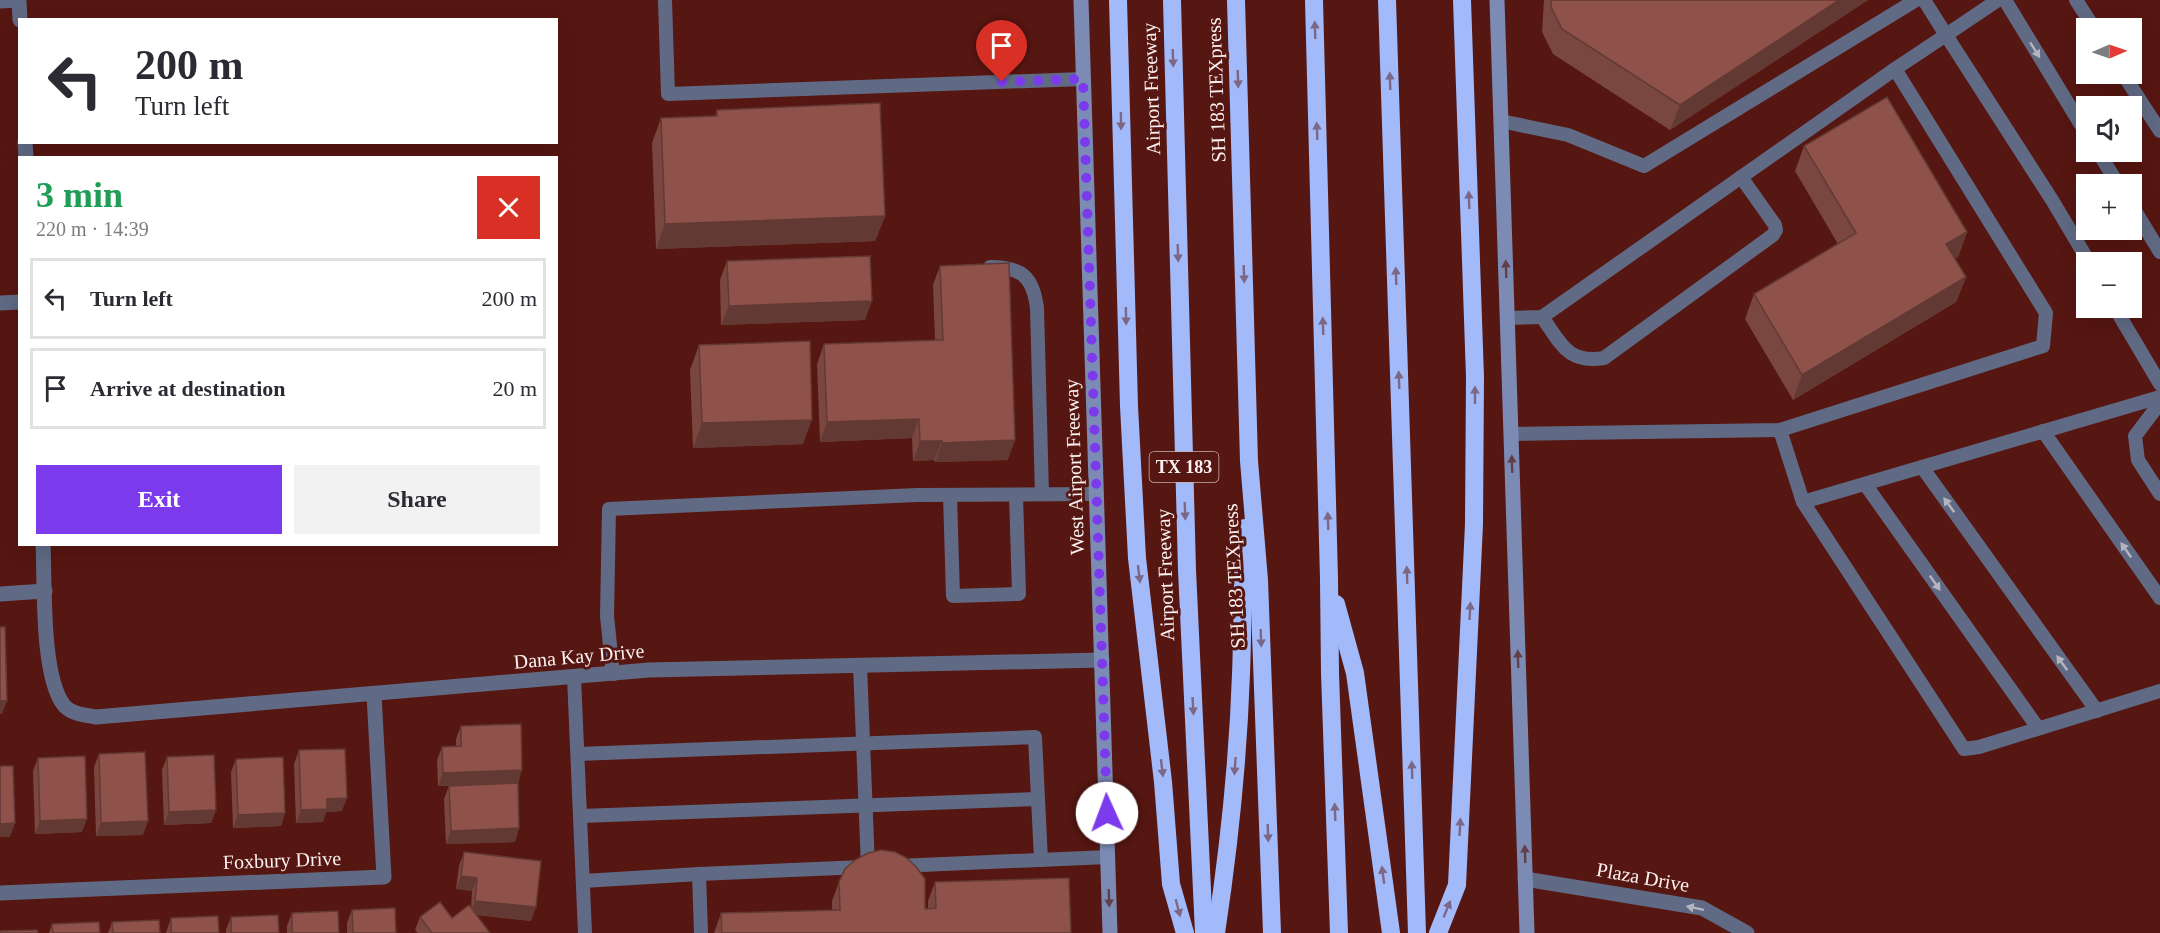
<!DOCTYPE html>
<meta charset="utf-8">
<style>
body{margin:0;font-family:"Times New Roman",serif;background:#f2f2f3;color:#2b2b33;height:100vh;display:flex;flex-direction:column;font-size:22px;white-space:nowrap}
*{box-sizing:border-box;margin:0}
p{font-size:20px;color:#7c7c81}
.icon{flex:none;width:33px;height:33px;fill:none;stroke:currentColor;stroke-width:2;stroke-linecap:round;stroke-linejoin:round}
.map{position:relative;flex:1;overflow:hidden}
.drawer{position:absolute;left:18px;top:156px;width:540px;height:390px;display:flex;flex-direction:column;background:#fff;border-radius:0px;box-shadow:0 6px 24px #0002}
.drawer>*{flex:none}
.guide{position:absolute;left:18px;top:18px;width:540px;height:126px;border-radius:0px;box-shadow:0 6px 24px #0002;background:#fff;color:#2b2b33;overflow:hidden}
.needle{width:39px;rotate:88deg}
.tools{position:absolute;left:2076px;top:18px;display:grid;gap:12px}
.tools a{display:grid;place-items:center;width:66px;height:66px;border-radius:0px;background:#fff;box-shadow:0 6px 24px #0002;font-size:30px}
.pin{position:absolute;display:grid;place-items:center;width:51px;height:51px;color:#fff;margin:-62px -26px;border-radius:50% 50% 50% 0;rotate:-45deg;box-shadow:0 0 6px #0007}
.pin .icon{rotate:45deg}
.me{position:absolute;width:66px;margin:-33px;rotate:358deg;stroke-linejoin:round;filter:drop-shadow(0 0 4px #0008)}
.turn{display:flex;align-items:center;gap:21px;height:126px;padding:0 18px;font-size:27px}
.turn .icon{width:78px;height:78px;stroke-width:2.5}
.turn b{display:block;font-size:42px;line-height:51px}
.round{display:grid;place-items:center;flex:none;width:63px;height:63px;border-radius:0px;background:#f2f2f3}
.headline{display:flex;align-items:center;justify-content:space-between;height:102px;padding:0 18px}
h1{font-size:36px;font-weight:700;line-height:45px;color:#1e9e55}
.action{display:flex;gap:12px;margin-top:auto;padding:12px 18px}
.action a{flex:1;height:69px;border-radius:0px;background:#7c3aed;color:#fff;font-size:24px;font-weight:700;line-height:69px;text-align:center}
.action a+a{background:#f2f2f3;color:#2b2b33}
ul{padding:0;list-style:none}
li{display:flex;align-items:center;gap:18px;height:81px;margin:0 12px 9px;padding:0 6px;border:3px solid #e1e1e2;border-radius:0px}
li div{flex:1}
li b{display:block;font-size:22px}
li em{font-style:normal}
.map>svg:first-child{display:block}
.lines{fill:none;stroke-linecap:round;stroke-linejoin:round}
.service{stroke:#606a84;stroke-width:14}
.minor{stroke:#606a84;stroke-width:15}
.tertiary{stroke:#606a84;stroke-width:15}
.secondary{stroke:#7b8bb4;stroke-width:15}
.motorway{stroke:#a2bafa;stroke-width:18}
.wall{fill:#7a4740}
.shaded-wall{fill:#633934}
.building{fill:#8e524a;stroke:#633934;stroke-width:1.5}
.oneway{fill:#7c6886}
.oneway2{fill:#b5b5c0}
.oneway3{fill:#633f4a}
.route{stroke:#7c3aed;stroke-width:10;stroke-dasharray:0 18}
.labels{text-anchor:middle;dominant-baseline:central;stroke-width:6;stroke-linejoin:round;paint-order:stroke}
.shield{fill:#561611;stroke:#cab0ae;stroke-width:1.5}
.shield-label{font-size:18px;font-weight:bold;fill:#fbf2f1}
.street-label{font-size:20px;fill:#fbf2f1;stroke:#561611}
</style>
<div class="map">
<svg width="2160" height="933" viewBox="0 0 2160 933">
<rect width="100%" height="100%" fill="#561611"/>
<g class="lines">
<g class="service">
<polyline points="665,0 668,94 1083,79"/>
<polyline points="1924,0 1946,35 1998,0"/>
<polyline points="2005,0 2086,133"/>
<polyline points="2076,0 2094,28"/>
<polyline points="2123,74 2160,131"/>
<polyline points="1501,121 1568,135 1644,166 1916,0"/>
<polyline points="2098,152 2118,184"/>
<polyline points="2132,206 2160,252"/>
<path d="M990 267C1022 267 1033 277 1037 308L1042 494"/>
<polyline points="2115,308 2160,384"/>
<path d="M1542 317C1561 343 1567 364 1604 358L1773 235 1776 230 1775 225 1741 177"/>
<polyline points="1507,318 1542,317 1895,69 1946,35 2052,200 2089,262"/>
<polyline points="2160,403 2135,436 2138,460 2160,494"/>
<polyline points="1780,430 1803,502 2160,397"/>
<polyline points="2043,431 2160,598"/>
<polyline points="1511,434 1780,430 2043,346 2046,313 1895,69"/>
<polyline points="1922,467 2097,711"/>
<polyline points="1865,484 2038,728"/>
<polyline points="950,495 953,596 1019,594 1016,495"/>
<polyline points="1803,502 1964,749 1979,747 2160,691"/>
<polyline points="860,665 868,867"/>
<polyline points="613,674 607,616 609,509 917,495 1096,494"/>
<polyline points="574,677 585,933"/>
<polyline points="578,754 1035,737 1041,860"/>
<polyline points="581,816 1038,799"/>
<polyline points="898,866 1108,857"/>
<polyline points="583,881 699,874"/>
<polyline points="701,933 699,874 863,867"/>
</g>
<g class="minor">
<polyline points="0,1 17,0"/>
<polyline points="0,303 20,302"/>
<polyline points="0,594 45,591"/>
<polyline points="0,893 384,877 374,695"/>
</g>
<g class="tertiary">
<polyline points="19,0 20,20"/>
<polyline points="25,142 26,158"/>
<path d="M43 544C45 584 41 673 63 704 70 714 85 715 96 717L649 670 1102 660"/>
<polyline points="1525,879 1702,908 1747,933"/>
</g>
<g class="secondary">
<polyline points="1081,0 1110,933"/>
<polyline points="1497,0 1527,933"/>
</g>
<g class="motorway">
<polyline points="1118,0 1129,406 1137,558 1163,782 1171,884 1185,933"/>
<polyline points="1172,0 1187,570 1204,933"/>
<polyline points="1236,0 1249,461 1259,580 1272,933"/>
<polyline points="1314,0 1329,579 1330,673 1339,933"/>
<polyline points="1387,0 1417,933"/>
<polyline points="1336,604 1355,673 1391,933"/>
<path d="M1216 933C1229 847 1238 761 1241 674 1243 625 1242 577 1245 528"/>
<polyline points="1438,933 1457,885 1474,524 1475,377 1462,0"/>
</g>
</g>
<g class="wall">
<polygon points="1544,0 1868,0 1670,130 1553,54 1542,32"/>
<polygon points="717,110 885,216 875,241 656,249 652,143 661,118 715,116"/>
<polygon points="1804,146 1967,232 1958,257 1954,259 1966,277 1956,302 1793,400 1745,319 1754,294 1838,244 1795,171"/>
<polygon points="727,261 865,320 721,325 720,280"/>
<polygon points="940,266 1008,460 935,462 934,460 913,461 912,438 820,442 817,364 824,344 935,340 933,285"/>
<polygon points="699,345 803,444 693,448 690,370"/>
<polygon points="461,726 518,783 519,828 515,842 446,844 444,799 449,786 438,786 437,760 442,747 456,746 456,739"/>
<polygon points="299,750 342,811 326,812 323,822 296,823 294,764"/>
<polygon points="99,754 143,835 96,836 94,767"/>
<polygon points="167,757 216,810 211,823 164,825 162,770"/>
<polygon points="38,758 82,832 35,834 33,771"/>
<polygon points="236,759 285,813 281,826 233,828 231,772"/>
<polygon points="464,852 531,921 476,915 490,933 418,933 415,930 420,917 452,918 471,908 472,891 456,889 459,866"/>
<polygon points="839,882 925,909 928,909 928,901 935,882 1071,933 714,933 721,913 832,910 832,901"/>
<polygon points="352,910 396,933 347,933 347,923"/>
<polygon points="292,913 339,933 287,933 287,926"/>
<polygon points="231,917 279,933 226,933 226,930"/>
<polygon points="171,918 219,933 166,933"/>
<polygon points="112,922 160,933 108,933"/>
<polygon points="52,924 100,933 49,933"/>
</g>
<g class="shaded-wall">
<polygon points="1839,0 1868,0 1670,130 1680,105"/>
<polygon points="885,216 875,241 656,249 665,224"/>
<polygon points="1967,232 1958,257 1937,269 1946,244"/>
<polygon points="1966,277 1956,302 1793,400 1802,375"/>
<polygon points="872,301 865,320 721,325 729,306"/>
<polygon points="919,419 912,438 820,442 827,422"/>
<polygon points="812,420 803,444 693,448 702,423"/>
<polygon points="1015,440 1008,460 935,462 942,443"/>
<polygon points="920,441 942,441 934,460 913,461"/>
<polygon points="0,701 7,701 2,714 0,714"/>
<polygon points="522,770 518,784 438,786 443,773"/>
<polygon points="347,798 342,811 326,812 323,822 296,823 301,810 327,799"/>
<polygon points="216,810 211,823 164,825 169,812"/>
<polygon points="285,813 281,826 233,828 238,815"/>
<polygon points="87,819 82,832 35,834 40,821"/>
<polygon points="148,821 143,835 96,836 101,823"/>
<polygon points="15,823 10,837 0,837 0,824"/>
<polygon points="519,828 515,842 446,844 451,831"/>
<polygon points="461,876 477,878 472,891 456,889"/>
<polygon points="475,901 536,907 531,921 470,914"/>
</g>
<g class="building">
<polygon points="1551,0 1839,0 1680,105 1562,29 1551,7"/>
<polygon points="1887,97 1967,232 1946,244 1966,277 1802,375 1754,294 1856,233 1804,146"/>
<polygon points="880,103 885,216 665,224 661,118 717,116 717,110"/>
<polygon points="870,256 872,301 729,306 727,261"/>
<polygon points="1009,263 1015,440 942,443 942,441 920,441 919,419 827,422 824,344 943,340 940,266"/>
<polygon points="810,341 812,420 702,423 699,345"/>
<polygon points="0,627 5,627 7,701 0,701"/>
<polygon points="521,724 522,770 443,773 442,747 461,746 461,726"/>
<polygon points="345,749 347,798 327,799 327,809 301,810 299,750"/>
<polygon points="145,752 148,821 101,823 99,754"/>
<polygon points="214,755 216,810 169,812 167,757"/>
<polygon points="85,756 87,819 40,821 38,758"/>
<polygon points="283,757 285,813 238,815 236,759"/>
<polygon points="0,766 13,766 15,823 0,824"/>
<polygon points="518,783 519,828 451,831 449,786"/>
<polygon points="881,850 895,852 907,858 917,868 925,879 925,909 936,908 935,882 1069,878 1071,933 722,933 721,913 840,910 839,882 845,869 855,860 868,853"/>
<polygon points="464,852 541,861 536,907 475,901 477,878 461,876"/>
<polygon points="440,902 452,918 469,905 490,933 432,933 420,917"/>
<polygon points="395,908 396,933 353,933 352,910"/>
<polygon points="338,911 339,933 292,933 292,913"/>
<polygon points="278,915 279,933 231,933 231,917"/>
<polygon points="218,916 219,933 171,933 171,918"/>
<polygon points="159,920 160,933 113,933 112,922"/>
<polygon points="99,922 100,933 53,933 52,924"/>
<polygon points="37,930 38,933 0,933 0,931"/>
</g>
<defs><path id="oneway-solid" d="M-6-.8H1V-3.2L6.5 0L1 3.2V.8H-6Z" transform="scale(1.5)"/></defs>
<g class="oneway">
<use href="#oneway-solid" transform="translate(1315 30) rotate(-92)"/>
<use href="#oneway-solid" transform="translate(1173 58) rotate(88)"/>
<use href="#oneway-solid" transform="translate(1238 79) rotate(88)"/>
<use href="#oneway-solid" transform="translate(1390 81) rotate(-92)"/>
<use href="#oneway-solid" transform="translate(1121 121) rotate(89)"/>
<use href="#oneway-solid" transform="translate(1317 131) rotate(-92)"/>
<use href="#oneway-solid" transform="translate(1469 200) rotate(-92)"/>
<use href="#oneway-solid" transform="translate(1178 253) rotate(88)"/>
<use href="#oneway-solid" transform="translate(1244 274) rotate(88)"/>
<use href="#oneway-solid" transform="translate(1396 276) rotate(-92)"/>
<use href="#oneway-solid" transform="translate(1126 316) rotate(89)"/>
<use href="#oneway-solid" transform="translate(1323 326) rotate(-92)"/>
<use href="#oneway-solid" transform="translate(1399 380) rotate(-92)"/>
<use href="#oneway-solid" transform="translate(1475 395) rotate(-90)"/>
<use href="#oneway-solid" transform="translate(1185 511) rotate(88)"/>
<use href="#oneway-solid" transform="translate(1328 521) rotate(-92)"/>
<use href="#oneway-solid" transform="translate(1139 574) rotate(83)"/>
<use href="#oneway-solid" transform="translate(1407 575) rotate(-92)"/>
<use href="#oneway-solid" transform="translate(1470 611) rotate(-87)"/>
<use href="#oneway-solid" transform="translate(1261 638) rotate(88)"/>
<use href="#oneway-solid" transform="translate(1193 706) rotate(87)"/>
<use href="#oneway-solid" transform="translate(1235 766) rotate(94)"/>
<use href="#oneway-solid" transform="translate(1162 768) rotate(83)"/>
<use href="#oneway-solid" transform="translate(1412 770) rotate(-92)"/>
<use href="#oneway-solid" transform="translate(1335 812) rotate(-92)"/>
<use href="#oneway-solid" transform="translate(1460 827) rotate(-87)"/>
<use href="#oneway-solid" transform="translate(1268 833) rotate(88)"/>
<use href="#oneway-solid" transform="translate(1383 875) rotate(-98)"/>
<use href="#oneway-solid" transform="translate(1178 908) rotate(75)"/>
<use href="#oneway-solid" transform="translate(1447 909) rotate(-68)"/>
</g>
<g class="oneway2">
<use href="#oneway-solid" transform="translate(2035 50) rotate(58)"/>
<use href="#oneway-solid" transform="translate(1949 505) rotate(-126)"/>
<use href="#oneway-solid" transform="translate(2126 550) rotate(-125)"/>
<use href="#oneway-solid" transform="translate(1935 583) rotate(55)"/>
<use href="#oneway-solid" transform="translate(2062 663) rotate(-126)"/>
<use href="#oneway-solid" transform="translate(1695 908) rotate(-168)"/>
</g>
<g class="oneway3">
<use href="#oneway-solid" transform="translate(1506 269) rotate(-92)"/>
<use href="#oneway-solid" transform="translate(1512 464) rotate(-92)"/>
<use href="#oneway-solid" transform="translate(1518 659) rotate(-92)"/>
<use href="#oneway-solid" transform="translate(1525 854) rotate(-92)"/>
<use href="#oneway-solid" transform="translate(1109 898) rotate(88)"/>
</g>
<g class="lines">
<polyline class="route" points="1002,82 1083,79 1107,813"/>
</g>
<g class="labels">
<rect class="shield" x="1149.5" y="452" width="69" height="30" rx="4.5"/>
<g class="shield-label">
<text x="1184" y="467">TX 183</text>
</g>
<g class="street-label">
<text transform="translate(1151 89) rotate(-92)">Airport Freeway</text>
<text transform="translate(1216 90) rotate(-92)">SH 183 TEXpress</text>
<text transform="translate(1074 467) rotate(-92)">West Airport Freeway</text>
<text transform="translate(1165 575) rotate(-92)">Airport Freeway</text>
<text transform="translate(1234 576) rotate(-93)">SH 183 TEXpress</text>
<text transform="translate(579 656) rotate(-5)">Dana Kay Drive</text>
<text transform="translate(282 860) rotate(-2)">Foxbury Drive</text>
<text transform="translate(1643 877) rotate(10)">Plaza Drive</text>
</g>
</g>
</svg>
<div class="tools">
<a><svg class="needle" viewBox="-14 -14 28 28"><path d="M0-13l5 13h-10z" fill="#e53935"/><path d="M0 13l5-13h-10z" fill="#7c7c81"/></svg></a>
<a><svg class="icon" aria-label="sound" viewBox="0 0 24 24"><path d="M4 9h4l5-4v14l-5-4H4zM17 9q2 3 0 6"/></svg></a>
<a>+</a>
<a>−</a>
</div>
<div class="pin" style="left:1002px;top:82px;background:#d93025"><svg class="icon" aria-label="arrive" viewBox="0 0 24 24"><path d="M6 21V4h12l-3 4 3 4H6"/></svg></div>
<svg class="me" style="left:1107px;top:813px" viewBox="-20 -20 40 40"><circle r="19" fill="#fff"/><path d="M0-13L10 11 0 6-10 11z" fill="#7c3aed"/></svg>
<div class="guide">
<div class="turn"><svg class="icon" aria-label="left" viewBox="0 0 24 24"><path d="M17 20v-9H6M10 6l-5 5 5 5"/></svg><div><b>200 m</b>Turn left</div></div>
</div>
<section class="drawer">
<div class="headline"><div><h1>3 min</h1><p>220 m · 14:39</p></div><a class="round" style="background:#d93025;color:#fff"><svg class="icon" aria-label="close" viewBox="0 0 24 24"><path d="M6 6l12 12M18 6L6 18"/></svg></a></div>
<ul>
<li><svg class="icon" aria-label="left" viewBox="0 0 24 24"><path d="M17 20v-9H6M10 6l-5 5 5 5"/></svg><div><b>Turn left</b></div><em>200 m</em></li>
<li><svg class="icon" aria-label="arrive" viewBox="0 0 24 24"><path d="M6 21V4h12l-3 4 3 4H6"/></svg><div><b>Arrive at destination</b></div><em>20 m</em></li>
</ul>
<div class="action"><a>Exit</a><a>Share</a></div>
</section>
</div>
